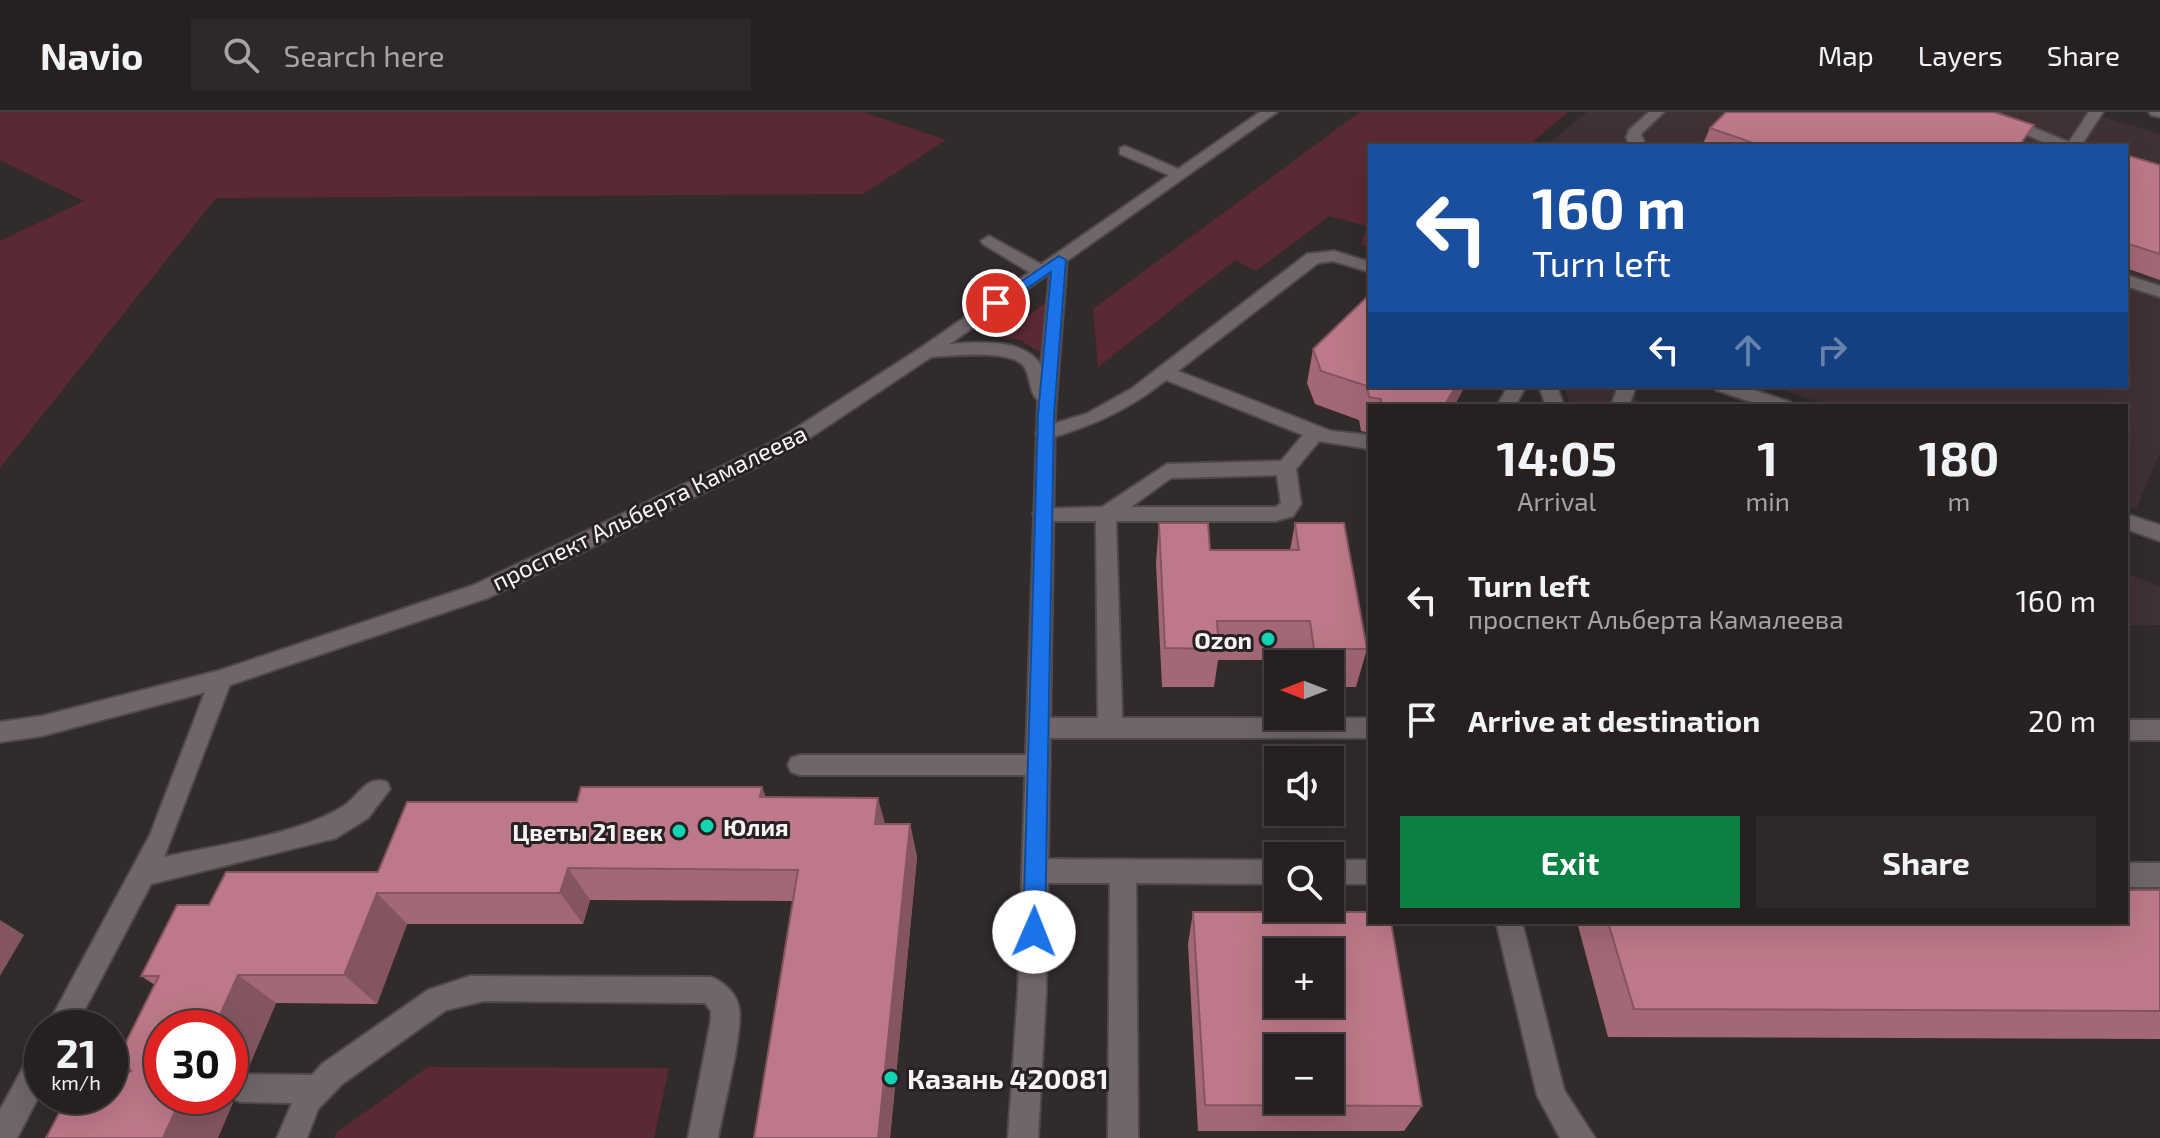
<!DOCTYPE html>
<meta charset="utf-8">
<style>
body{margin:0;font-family:"Exo 2",sans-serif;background:#2e282a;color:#f1f3f6;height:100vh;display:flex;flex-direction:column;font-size:30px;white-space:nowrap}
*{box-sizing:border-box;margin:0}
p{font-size:26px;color:#a4a3a5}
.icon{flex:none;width:44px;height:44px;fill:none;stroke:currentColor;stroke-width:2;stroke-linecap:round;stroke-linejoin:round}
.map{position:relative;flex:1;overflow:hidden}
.drawer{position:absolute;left:1368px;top:292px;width:760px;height:520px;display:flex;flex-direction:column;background:#262021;border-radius:0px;box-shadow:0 8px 32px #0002,0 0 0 2px #423e3f}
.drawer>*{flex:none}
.hud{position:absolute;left:1368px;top:32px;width:760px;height:244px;border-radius:0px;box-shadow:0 8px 32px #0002,0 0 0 2px #423e3f;background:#1a4fa0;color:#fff;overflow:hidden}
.needle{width:52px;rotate:270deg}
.controls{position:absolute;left:1264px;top:538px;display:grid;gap:16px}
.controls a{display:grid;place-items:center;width:80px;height:80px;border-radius:0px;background:#262021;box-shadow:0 8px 32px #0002,0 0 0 2px #423e3f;font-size:40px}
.speed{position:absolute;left:24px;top:898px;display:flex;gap:16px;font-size:40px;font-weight:700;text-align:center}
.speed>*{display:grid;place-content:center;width:104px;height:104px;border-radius:50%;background:#262021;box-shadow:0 8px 32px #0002,0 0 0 2px #423e3f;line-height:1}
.speed small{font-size:20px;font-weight:400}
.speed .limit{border:12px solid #d22;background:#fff;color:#111}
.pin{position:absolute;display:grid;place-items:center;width:68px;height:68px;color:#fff;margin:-34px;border:4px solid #fff;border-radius:50%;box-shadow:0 2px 8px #0007}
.me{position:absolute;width:88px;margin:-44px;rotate:1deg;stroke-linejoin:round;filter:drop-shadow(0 0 6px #0008)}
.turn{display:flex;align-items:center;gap:28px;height:168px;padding:0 32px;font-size:36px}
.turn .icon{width:104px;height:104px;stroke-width:2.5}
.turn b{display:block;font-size:56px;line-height:68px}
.lanes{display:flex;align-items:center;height:76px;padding:0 32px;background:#0003;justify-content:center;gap:40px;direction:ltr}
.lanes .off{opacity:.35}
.eta{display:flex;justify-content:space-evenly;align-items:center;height:136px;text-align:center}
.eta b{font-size:48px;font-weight:700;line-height:56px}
.action{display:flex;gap:16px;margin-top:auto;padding:16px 32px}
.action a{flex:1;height:92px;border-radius:0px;background:#0b8043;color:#fff;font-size:32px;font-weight:700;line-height:92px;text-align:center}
.action a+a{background:#2e282a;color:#f1f3f6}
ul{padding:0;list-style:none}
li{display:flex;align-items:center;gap:24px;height:120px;padding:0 32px}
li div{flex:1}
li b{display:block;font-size:30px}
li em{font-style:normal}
header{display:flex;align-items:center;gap:48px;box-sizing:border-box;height:112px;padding:0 40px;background:#262021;border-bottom:2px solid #423e3f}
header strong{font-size:38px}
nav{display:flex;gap:44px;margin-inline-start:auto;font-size:28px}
.search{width:560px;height:72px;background:#2e282a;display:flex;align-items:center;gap:20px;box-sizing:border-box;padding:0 28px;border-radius:0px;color:#a4a3a5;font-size:30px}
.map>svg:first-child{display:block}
.built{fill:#403134}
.green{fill:#5a2935}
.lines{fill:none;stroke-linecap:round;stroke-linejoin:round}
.service-casing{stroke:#4f494a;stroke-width:4}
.minor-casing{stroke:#4f494a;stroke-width:4}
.secondary-casing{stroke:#4f494a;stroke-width:4}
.service{fill:#6f6668;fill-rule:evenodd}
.minor{fill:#6f6668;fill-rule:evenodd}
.secondary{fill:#6f6668;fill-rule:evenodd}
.wall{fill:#a36876}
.shaded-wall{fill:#845560}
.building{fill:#bd7989;stroke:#845560;stroke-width:2;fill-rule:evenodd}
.route{fill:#1a73e8;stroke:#114b97;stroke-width:2}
.poi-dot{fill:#12d5b4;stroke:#282123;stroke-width:3}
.labels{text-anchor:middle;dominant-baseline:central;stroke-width:6;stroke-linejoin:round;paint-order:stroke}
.street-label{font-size:24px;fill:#f7f2f3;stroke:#282123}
.poi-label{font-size:24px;font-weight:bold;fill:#f7f2f3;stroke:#282123;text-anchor:end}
.near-poi-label{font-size:28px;font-weight:bold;fill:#f7f2f3;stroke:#282123;text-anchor:start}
</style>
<header>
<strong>Navio</strong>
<div class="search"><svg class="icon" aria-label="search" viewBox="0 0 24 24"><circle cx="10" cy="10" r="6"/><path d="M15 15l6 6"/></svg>Search here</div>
<nav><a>Map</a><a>Layers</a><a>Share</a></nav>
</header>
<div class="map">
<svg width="2160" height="1026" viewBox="0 0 2160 1026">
<rect width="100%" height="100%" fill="#322b2c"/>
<g class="built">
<polygon points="1587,0 2086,0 2160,22 2160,341 2136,397 2126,394 2126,294 1830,294 1771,274 2126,274 2126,34 1546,34"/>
<polygon points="1564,274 1599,274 1655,294 1570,294"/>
<polygon points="2126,462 2160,474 2160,513 2126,513"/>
</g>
<g class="green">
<polygon points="0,0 862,0 946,28 863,82 216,86 0,356 0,129 84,89 0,48"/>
<polygon points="1360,0 1568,0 1528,34 1370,34 1370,135 1361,133 1367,114 1329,104 1256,159 1235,148 1098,255 1093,197"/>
<polygon points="1047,190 1045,243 1020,228 999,225"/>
<polygon points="428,955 669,956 654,1026 335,1026 336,1021"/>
</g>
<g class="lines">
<g class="service-casing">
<g id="service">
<polygon points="1649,0 1664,0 1641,22 1646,34 1631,34 1626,26 1629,18"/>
<polygon points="1975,0 1995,0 2069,30 2089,0 2103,0 2081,34 2052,34"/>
<polygon points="1125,34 1183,59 1186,62 1183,65 1173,65 1120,42 1120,36"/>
<polygon points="989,124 1048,156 1050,160 1042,165 1036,164 983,132 981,129"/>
<path d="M1334 139 1370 150V160L1333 149 1318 151 1178 259 1331 319 1370 323V337L1319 329 1296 357 1301 392 1293 404 1276 409H1116L1122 606H1370V626H1039L1031 623 1027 616 1031 609 1039 606H1098L1096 409H1043L1036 407 1033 402 1036 397 1102 395 1167 352 1281 349 1303 323 1166 268C1130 297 1091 315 1046 327L1036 321 1039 316 1086 302 1131 277 1307 142ZM1277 363 1281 391 1276 395H1131L1171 366Z"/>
<polygon points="2126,163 2160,174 2160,185 2126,174"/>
<polygon points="1508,274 1526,274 1515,294 1497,294"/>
<polygon points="1539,274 1557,274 1564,294 1546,294"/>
<polygon points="1618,274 1636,274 1629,294 1611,294"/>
<polygon points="1714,274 1742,274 1790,290 1792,294 1763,294 1716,278"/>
<polygon points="2126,402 2160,413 2160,429 2126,417"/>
<path d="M221 558 229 561 232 567 164 745C218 733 297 723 342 695 358 686 366 662 387 670L390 677 368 706 336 726 151 772 75 916H46L150 723 210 567 213 561Z"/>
<rect x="2126" y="608" width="34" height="20"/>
<polygon points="800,643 1038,643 1047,646 1050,653 1047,660 1038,663 800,663 791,660 788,653 791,646"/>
<polygon points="1035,747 1278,748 1278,772 1136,771 1138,1026 1108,1026 1110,771 1035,771 1026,767 1022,759 1026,751"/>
<rect x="1330" y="748" width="40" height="24"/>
<rect x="2126" y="751" width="34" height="24"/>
<polygon points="1496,810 1522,810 1564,978 1595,1026 1560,1026 1537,983"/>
<path d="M470 864 711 865C724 870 737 882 739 896 743 922 723 996 718 1026H688L711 908V899L705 891 484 889 446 898 342 972 318 997 307 1026H277L292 991 240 990 230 986V966L240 962 312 963 322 952 428 878Z"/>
<polygon points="42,935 42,978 17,1026 0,1026 0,998 32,939"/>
</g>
</g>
<g class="minor-casing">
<g id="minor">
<polygon points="2149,0 2160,0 2160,5 2151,3"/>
<path d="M1059 143 1067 148 1055 303 1046 880 1038 1026H1008L1018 880 1038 288C1028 280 1032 264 1023 253 1008 237 950 244 928 245L919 239 928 233C963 233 1018 220 1041 253L1051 148Z"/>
</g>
</g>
<g class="secondary-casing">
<polygon id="secondary" points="1260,0 1277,0 934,243 793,337 490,485 221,576 42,624 0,630 0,610 42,604 221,558 474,473 779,327 922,235"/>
</g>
<use href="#service" class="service"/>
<use href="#minor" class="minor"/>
<use href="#secondary" class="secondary"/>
</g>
<g class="wall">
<polygon points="1710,16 2020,34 1702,34"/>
<polygon points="2126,43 2160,53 2160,168 2126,156"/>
<polygon points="1313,237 1370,274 1465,274 1454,294 1370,294 1370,321 1361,319 1359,308 1315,292 1307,271"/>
<polygon points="1370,322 1370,359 1366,339"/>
<polygon points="1159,411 1210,438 1290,438 1295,411 1367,537 1356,575 1330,575 1330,552 1301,552 1301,548 1218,548 1214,575 1162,575 1156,451"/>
<polygon points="766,686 885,712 910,712 917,745 890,1026 754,1026 793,789 590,788 583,812 407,812 377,892 276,891 247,959 230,964 230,916 162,916 227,986 233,991 110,984 128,960 119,955 155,873 141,864 209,793 378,760 577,690"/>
<polygon points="2160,778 2160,927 1608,925 1577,810 2126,810"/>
<polygon points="1193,800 1422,994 1404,1019 1198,1019 1188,832"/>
</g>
<g class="shaded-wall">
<polygon points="1456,274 1465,274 1454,294 1444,294"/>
<polygon points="762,675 775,708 760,685"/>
<polygon points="878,686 887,719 875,712"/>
<polygon points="910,712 917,745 890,1026 878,1026"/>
<polygon points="568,756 590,788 583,812 560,781"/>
<polygon points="377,781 407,812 377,892 344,863"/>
<polygon points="0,808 24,823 0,864"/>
<polygon points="238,863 276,891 247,959 230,964 230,916 214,916"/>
<polygon points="182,984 227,984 227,986 233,991 218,1026 163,1026"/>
</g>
<g class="building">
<polygon points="1726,0 1994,0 2034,13 2019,34 1762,34 1710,16"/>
<polygon points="2126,43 2160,53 2160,142 2126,131"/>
<polygon points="1370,182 1370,274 1456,274 1444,294 1381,294 1381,287 1369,285 1367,274 1321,259 1313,237"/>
<polygon points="1159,411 1208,411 1210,438 1299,438 1295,411 1344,411 1367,537 1314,537 1310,509 1217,509 1219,537 1165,536"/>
<polygon points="581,675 762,675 760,685 878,686 875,712 910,712 878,1026 754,1026 798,758 568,756 560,781 377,781 344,863 238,863 214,916 162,916 162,984 182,984 163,1026 46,1026 68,984 110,984 110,968 131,959 128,955 119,955 119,944 159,864 141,864 177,793 209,793 226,760 378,760 407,690 577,690"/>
<polygon points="2126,778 2160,778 2160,899 1634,897 1608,810 2126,810"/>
<path d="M1193 800H1370V810H1391L1422 994 1205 993ZM1278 840H1330V892H1278ZM1278 936H1330V988H1278Z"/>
</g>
<polygon class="route" points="1059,144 1066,148 1054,303 1045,820 1042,827 1034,830 1026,827 1023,820 1038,303 1051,160 1001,194 991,194 989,191"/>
<g class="poi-dot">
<circle cx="1268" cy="527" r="8"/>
<circle cx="707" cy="714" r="8"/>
<circle cx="679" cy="719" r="8"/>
<circle cx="891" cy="966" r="8"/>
</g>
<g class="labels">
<g class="street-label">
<text transform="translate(649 395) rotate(-26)">проспект Альберта Камалеева</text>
</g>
<g class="poi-label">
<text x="1252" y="527">Ozon</text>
<text x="723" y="714" text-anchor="start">Юлия</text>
<text x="663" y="719">Цветы 21 век</text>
</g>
<g class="near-poi-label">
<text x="907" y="966">Казань 420081</text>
</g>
</g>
</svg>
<div class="controls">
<a><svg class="needle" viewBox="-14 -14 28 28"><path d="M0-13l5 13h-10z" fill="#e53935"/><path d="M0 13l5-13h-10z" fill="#a4a3a5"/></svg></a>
<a><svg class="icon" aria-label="sound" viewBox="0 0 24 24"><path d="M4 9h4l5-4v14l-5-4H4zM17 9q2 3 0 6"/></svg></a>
<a><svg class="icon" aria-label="search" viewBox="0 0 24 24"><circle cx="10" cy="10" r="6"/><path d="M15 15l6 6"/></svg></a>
<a>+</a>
<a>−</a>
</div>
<div class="speed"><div>21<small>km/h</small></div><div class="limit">30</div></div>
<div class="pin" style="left:996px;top:191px;background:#d93025"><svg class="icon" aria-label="arrive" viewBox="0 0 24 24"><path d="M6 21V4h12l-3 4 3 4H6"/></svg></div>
<svg class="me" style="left:1034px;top:820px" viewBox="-20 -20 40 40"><circle r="19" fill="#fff"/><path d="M0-13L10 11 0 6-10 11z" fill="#1a73e8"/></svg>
<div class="hud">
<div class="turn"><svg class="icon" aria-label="left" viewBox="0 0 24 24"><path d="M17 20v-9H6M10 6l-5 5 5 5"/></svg><div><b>160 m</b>Turn left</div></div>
<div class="lanes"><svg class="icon" aria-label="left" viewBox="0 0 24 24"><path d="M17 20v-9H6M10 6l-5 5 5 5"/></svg><svg class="icon off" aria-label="ahead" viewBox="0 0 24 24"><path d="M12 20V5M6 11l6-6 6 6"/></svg><svg class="icon off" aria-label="right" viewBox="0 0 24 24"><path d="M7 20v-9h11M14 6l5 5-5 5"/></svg></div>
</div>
<section class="drawer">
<div class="eta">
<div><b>14:05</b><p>Arrival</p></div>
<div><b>1</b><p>min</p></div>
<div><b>180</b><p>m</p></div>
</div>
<ul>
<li><svg class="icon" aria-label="left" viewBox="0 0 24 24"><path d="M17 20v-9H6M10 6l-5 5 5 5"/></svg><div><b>Turn left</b><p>проспект Альберта Камалеева</p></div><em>160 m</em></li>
<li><svg class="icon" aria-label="arrive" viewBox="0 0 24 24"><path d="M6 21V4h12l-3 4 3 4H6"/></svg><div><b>Arrive at destination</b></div><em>20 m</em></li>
</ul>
<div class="action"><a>Exit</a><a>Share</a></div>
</section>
</div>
